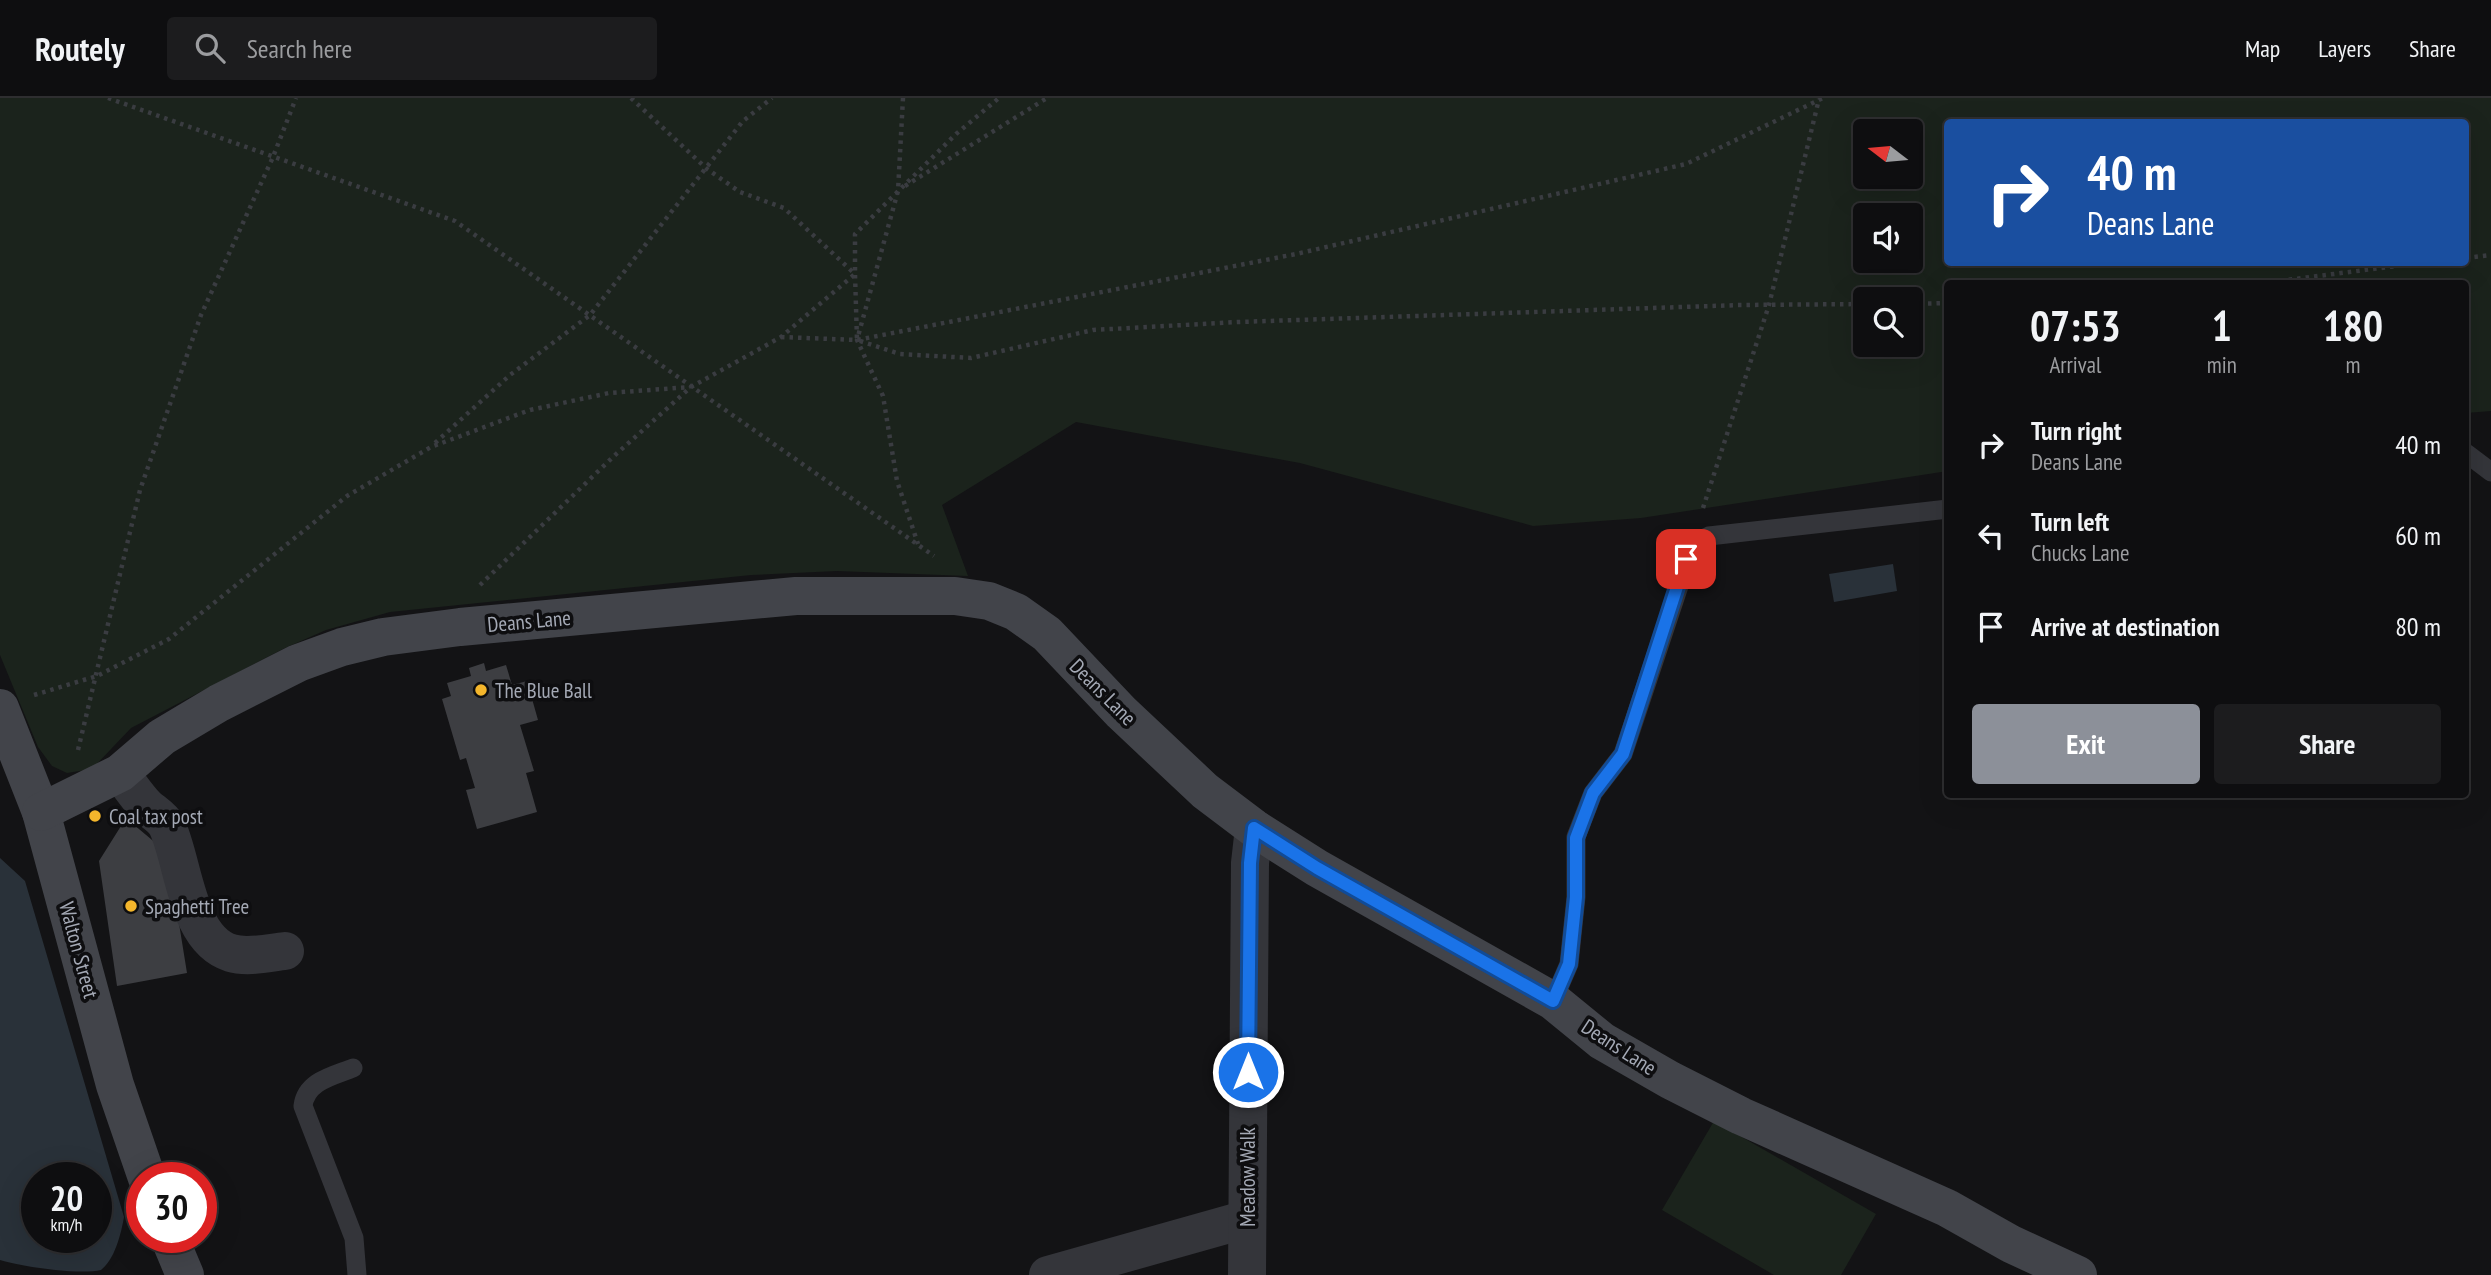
<!DOCTYPE html>
<style>
body{margin:0;font-family:"PT Sans Narrow",sans-serif;background:#1c1c1e;color:#f1f3f6;height:100vh;display:flex;flex-direction:column;font-size:26px;white-space:nowrap}
*{box-sizing:border-box;margin:0}
p{font-size:23px;color:#9b9c9f}
.icon{flex:none;width:38px;height:38px;fill:none;stroke:currentColor;stroke-width:2;stroke-linecap:round;stroke-linejoin:round}
.map{position:relative;flex:1;overflow:hidden}
.sheet{position:absolute;left:1944px;top:182px;width:525px;height:518px;display:flex;flex-direction:column;background:#0e0e10;border-radius:7px;box-shadow:0 7px 28px #0002,0 0 0 2px #2e2e30}
.sheet>*{flex:none}
.banner{position:absolute;left:1944px;top:21px;width:525px;height:147px;border-radius:7px;box-shadow:0 7px 28px #0002,0 0 0 2px #2e2e30;background:#1a4fa0;color:#fff;overflow:hidden}
.needle{width:46px;rotate:286deg}
.fabs{position:absolute;left:1853px;top:21px;display:grid;gap:14px}
.fabs a{display:grid;place-items:center;width:70px;height:70px;border-radius:7px;background:#0e0e10;box-shadow:0 7px 28px #0002,0 0 0 2px #2e2e30;font-size:35px}
.speed{position:absolute;left:21px;top:1064px;display:flex;gap:14px;font-size:35px;font-weight:700;text-align:center}
.speed>*{display:grid;place-content:center;width:91px;height:91px;border-radius:50%;background:#0e0e10;box-shadow:0 7px 28px #0002,0 0 0 2px #2e2e30;line-height:1}
.speed small{font-size:18px;font-weight:400}
.speed .limit{border:10px solid #d22;background:#fff;color:#111}
.pin{position:absolute;display:grid;place-items:center;width:60px;height:60px;color:#fff;margin:-30px;border-radius:14px;box-shadow:0 4px 10px #0006}
.me{position:absolute;width:77px;margin:-38px;rotate:0deg;stroke-linejoin:round;filter:drop-shadow(0 0 5px #0008)}
.turn{display:flex;align-items:center;gap:24px;height:147px;padding:0 28px;font-size:32px}
.turn .icon{width:91px;height:91px;stroke-width:2.5}
.turn b{display:block;font-size:49px;line-height:60px}
.eta{display:flex;justify-content:space-evenly;align-items:center;height:119px;text-align:center}
.eta b{font-size:42px;font-weight:700;line-height:49px}
.cta{display:flex;gap:14px;margin-top:auto;padding:14px 28px}
.cta a{flex:1;height:80px;border-radius:7px;background:#8c9099;color:#fff;font-size:28px;font-weight:700;line-height:80px;text-align:center}
.cta a+a{background:#1c1c1e;color:#f1f3f6}
ul{padding:0;list-style:none}
li{display:flex;align-items:center;gap:21px;height:91px;padding:0 28px}
li div{flex:1}
li b{display:block;font-size:26px}
li em{font-style:normal}
header{display:flex;align-items:center;gap:42px;box-sizing:border-box;height:98px;padding:0 35px;background:#0e0e10;border-bottom:2px solid #2e2e30}
header strong{font-size:33px}
nav{display:flex;gap:38px;margin-inline-start:auto;font-size:24px}
.search{width:490px;height:63px;background:#1c1c1e;display:flex;align-items:center;gap:18px;box-sizing:border-box;padding:0 24px;border-radius:7px;color:#9b9c9f;font-size:26px}
.map>svg:first-child{display:block}
.green{fill:#1b231c;fill-rule:evenodd}
.water{fill:#293139;fill-rule:evenodd}
.building{fill:#3d3e42}
.lines{fill:none;stroke-linecap:round;stroke-linejoin:round}
.path{stroke:#3a3c41;stroke-width:4.5;stroke-dasharray:3.5 5;stroke-linecap:butt}
.lane{stroke:#34353a;stroke-width:19}
.street{stroke:#34353a;stroke-width:38}
.secondary{stroke:#42444a;stroke-width:38}
.route-casing{stroke:#114b97;stroke-width:18}
.route{stroke:#1a73e8;stroke-width:12}
.poi-dot{fill:#f4b62c;stroke:#0e0e10;stroke-width:2.5}
.labels{text-anchor:middle;dominant-baseline:central;stroke-width:7;stroke-linejoin:round;paint-order:stroke}
.street-label{font-size:21px;fill:#a4a9b5;stroke:#0e0e10}
.poi-label{font-size:21px;fill:#a4a9b5;stroke:#0e0e10;text-anchor:start}
</style>
<header>
<strong>Routely</strong>
<div class="search"><svg class="icon" aria-label="search" viewBox="0 0 24 24"><circle cx="10" cy="10" r="6"/><path d="M15 15l6 6"/></svg>Search here</div>
<nav><a>Map</a><a>Layers</a><a>Share</a></nav>
</header>
<div class="map">
<svg width="2491" height="1177" viewBox="0 0 2491 1177">
<rect width="100%" height="100%" fill="#131315"/>
<g class="green">
<path d="M0 0H2491V313L2466 315V186H1948V373L1641 420 1533 428 1300 365 1076 324 942 407 968 478 837 473 751 477 390 514 326 532 285 550 206 591 131 630 92 671 67 675 52 668 38 649 0 557ZM1948 24H2466V164H1948ZM1866 33H1911V79H1866ZM1866 117H1911V163H1866ZM1866 201H1911V247H1866Z"/>
<polygon points="1714,1023 1876,1116 1841,1177 1774,1177 1662,1112"/>
</g>
<g class="water">
<polygon points="1893,466 1897,493 1834,504 1829,476"/>
<path d="M0 760 25 783 124 1119C121 1136 115 1161 101 1172 80 1177 22 1169 0 1162ZM37 1080H96V1139H37Z"/>
</g>
<g class="building">
<polygon points="484,565 486,573 506,567 512,587 527,583 538,622 520,627 534,673 526,675 537,714 477,731 466,692 475,690 466,660 460,662 442,601 451,598 447,585 471,578 469,570"/>
<polygon points="133,726 158,747 167,751 187,875 117,888 99,763 121,728"/>
</g>
<g class="lines">
<g class="path">
<polyline points="108,0 455,123 934,458"/>
<polyline points="631,0 707,71 740,94 784,110 855,176 857,242 900,256 971,260 1093,232 1238,224 1741,207 1866,206"/>
<polyline points="903,0 898,93 857,242 883,298 897,383 918,446"/>
<polyline points="905,88 1047,0"/>
<polyline points="2466,160 2491,157"/>
<polyline points="2255,186 2428,164"/>
<polyline points="1911,206 1948,205"/>
<polyline points="781,239 857,242 1296,156 1686,66 1823,0"/>
<polyline points="435,345 510,277 590,217 743,23 772,0"/>
<polyline points="1703,410 1769,207 1819,1"/>
<polyline points="480,487 614,358 691,289 781,239 855,176 855,136 956,36 999,0"/>
<polyline points="34,597 97,578 169,541 347,398 431,349 530,312 609,295 690,289"/>
<polyline points="78,652 140,392 201,217 273,59 296,0"/>
</g>
<g class="lane">
<polyline points="2466,355 2491,374"/>
<polyline points="1553,903 1569,866 1576,799 1576,739 1593,695 1623,656 1693,446 1709,438 1948,411"/>
<path d="M353 970C333 978 306 983 303 1008L354 1140 357 1177"/>
</g>
<g class="street">
<path d="M120 675C129 686 137 699 147 709 154 715 163 720 167 728 184 764 186 841 231 855 247 860 268 855 285 853"/>
<polyline points="1048,1177 1247,1121"/>
<polyline points="1247,1177 1250,765 1254,730"/>
</g>
<g class="secondary">
<polyline points="0,610 41,714 115,987 147,1080"/>
<polyline points="41,714 120,675 162,639 219,605 298,565 342,549 383,539 460,529 796,498 955,498 989,503 1016,514 1047,536 1121,614 1205,693 1254,730 1317,770 1553,903 1602,943 1670,982 1741,1018 1947,1110 2011,1146 2078,1177"/>
<polyline points="169,1139 185,1177"/>
</g>
</g>
<g class="lines">
<g class="route-casing">
<polyline id="route" points="1248,974 1250,765 1254,730 1317,770 1553,903 1569,866 1576,799 1576,740 1593,695 1623,656 1686,461"/>
</g>
<use href="#route" class="route"/>
</g>
<g class="poi-dot">
<circle cx="481" cy="592" r="7"/>
<circle cx="95" cy="718" r="7"/>
<circle cx="131" cy="808" r="7"/>
</g>
<g class="labels">
<g class="street-label">
<text transform="translate(529 523) rotate(-5)">Deans Lane</text>
<text transform="translate(1103 594) rotate(45)">Deans Lane</text>
<text transform="translate(79 852) rotate(75)">Walton Street</text>
<text transform="translate(1619 949) rotate(33)">Deans Lane</text>
<text transform="translate(1247 1079) rotate(-90)">Meadow Walk</text>
</g>
<g class="poi-label">
<text x="495" y="592">The Blue Ball</text>
<text x="109" y="718">Coal tax post</text>
<text x="145" y="808">Spaghetti Tree</text>
</g>
</g>
</svg>
<div class="fabs">
<a><svg class="needle" viewBox="-14 -14 28 28"><path d="M0-13l5 13h-10z" fill="#e53935"/><path d="M0 13l5-13h-10z" fill="#9b9c9f"/></svg></a>
<a><svg class="icon" aria-label="sound" viewBox="0 0 24 24"><path d="M4 9h4l5-4v14l-5-4H4zM17 9q2 3 0 6"/></svg></a>
<a><svg class="icon" aria-label="search" viewBox="0 0 24 24"><circle cx="10" cy="10" r="6"/><path d="M15 15l6 6"/></svg></a>
</div>
<div class="speed"><div>20<small>km/h</small></div><div class="limit">30</div></div>
<div class="pin" style="left:1686px;top:461px;background:#d93025"><svg class="icon" aria-label="arrive" viewBox="0 0 24 24"><path d="M6 21V4h12l-3 4 3 4H6"/></svg></div>
<svg class="me" style="left:1248px;top:974px" viewBox="-20 -20 40 40"><circle r="17" fill="#1a73e8" stroke="#fff" stroke-width="3"/><path d="M0-11L8 9 0 5-8 9z" fill="#fff"/></svg>
<div class="banner">
<div class="turn"><svg class="icon" aria-label="right" viewBox="0 0 24 24"><path d="M7 20v-9h11M14 6l5 5-5 5"/></svg><div><b>40 m</b>Deans Lane</div></div>
</div>
<section class="sheet">
<div class="eta">
<div><b>07:53</b><p>Arrival</p></div>
<div><b>1</b><p>min</p></div>
<div><b>180</b><p>m</p></div>
</div>
<ul>
<li><svg class="icon" aria-label="right" viewBox="0 0 24 24"><path d="M7 20v-9h11M14 6l5 5-5 5"/></svg><div><b>Turn right</b><p>Deans Lane</p></div><em>40 m</em></li>
<li><svg class="icon" aria-label="left" viewBox="0 0 24 24"><path d="M17 20v-9H6M10 6l-5 5 5 5"/></svg><div><b>Turn left</b><p>Chucks Lane</p></div><em>60 m</em></li>
<li><svg class="icon" aria-label="arrive" viewBox="0 0 24 24"><path d="M6 21V4h12l-3 4 3 4H6"/></svg><div><b>Arrive at destination</b></div><em>80 m</em></li>
</ul>
<div class="cta"><a>Exit</a><a>Share</a></div>
</section>
</div>
